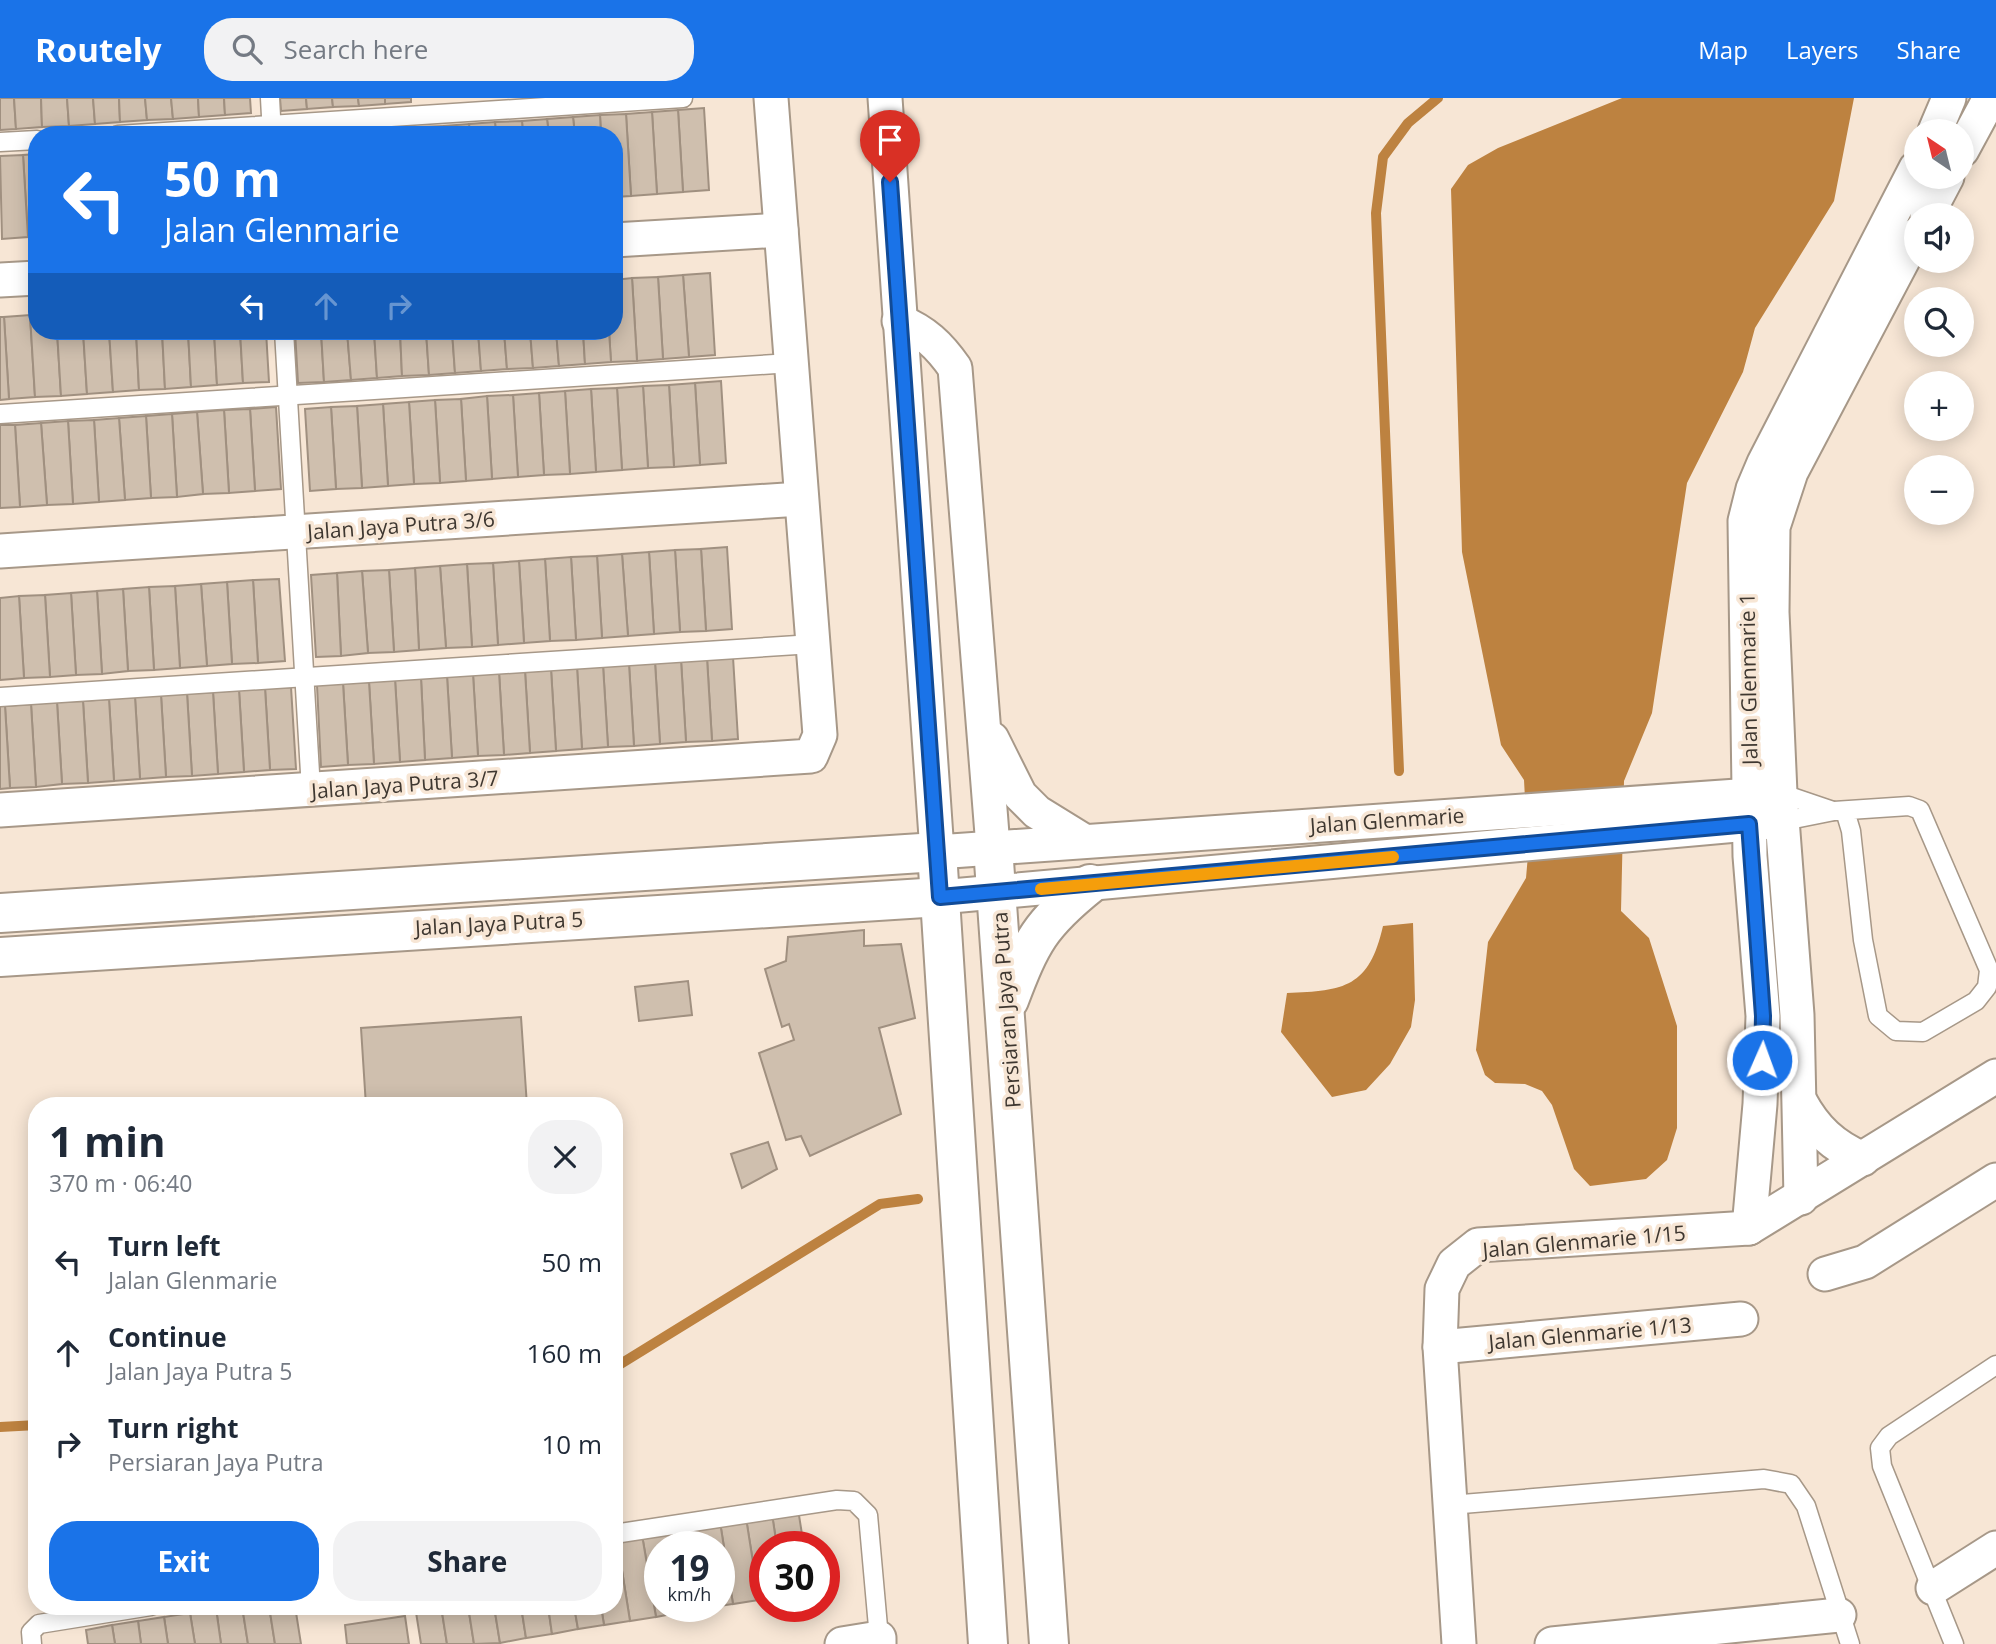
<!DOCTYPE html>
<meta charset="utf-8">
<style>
body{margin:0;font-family:"Open Sans",sans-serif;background:#f2f2f3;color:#1f2937;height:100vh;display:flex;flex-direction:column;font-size:26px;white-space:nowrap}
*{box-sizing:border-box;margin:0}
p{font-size:23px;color:#747a83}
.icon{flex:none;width:38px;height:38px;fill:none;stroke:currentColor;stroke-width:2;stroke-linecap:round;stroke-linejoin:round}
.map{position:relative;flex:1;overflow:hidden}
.panel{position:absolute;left:28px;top:999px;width:595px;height:518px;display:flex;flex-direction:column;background:#fff;border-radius:28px;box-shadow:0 4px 18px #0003}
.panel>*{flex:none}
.banner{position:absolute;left:28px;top:28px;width:595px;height:214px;border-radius:28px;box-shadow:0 4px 18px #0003;background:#1a73e8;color:#fff;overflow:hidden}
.needle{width:46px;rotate:325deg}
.controls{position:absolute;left:1904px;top:21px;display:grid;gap:14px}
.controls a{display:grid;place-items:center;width:70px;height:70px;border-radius:50%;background:#fff;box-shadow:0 4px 18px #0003;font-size:35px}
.speed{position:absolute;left:644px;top:1433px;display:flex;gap:14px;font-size:35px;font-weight:700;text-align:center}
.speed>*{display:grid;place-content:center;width:91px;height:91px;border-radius:50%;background:#fff;box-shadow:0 4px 18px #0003;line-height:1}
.speed small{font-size:18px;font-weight:400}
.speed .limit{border:10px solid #d22;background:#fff;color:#111}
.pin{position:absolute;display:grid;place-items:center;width:60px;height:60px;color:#fff;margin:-72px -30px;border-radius:50% 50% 50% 0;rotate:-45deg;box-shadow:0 0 7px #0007}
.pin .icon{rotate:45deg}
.me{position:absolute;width:77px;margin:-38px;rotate:2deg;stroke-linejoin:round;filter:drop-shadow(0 0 5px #0008)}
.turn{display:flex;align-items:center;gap:24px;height:147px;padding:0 21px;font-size:32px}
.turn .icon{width:91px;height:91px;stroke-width:2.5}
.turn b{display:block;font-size:49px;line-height:60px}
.lanes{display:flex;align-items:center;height:66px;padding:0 21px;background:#0003;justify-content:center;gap:35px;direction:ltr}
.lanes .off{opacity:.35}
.round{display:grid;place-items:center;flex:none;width:74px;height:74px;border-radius:28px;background:#f2f2f3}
.summary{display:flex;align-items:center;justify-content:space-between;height:119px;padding:0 21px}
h1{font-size:42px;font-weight:700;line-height:52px}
.primary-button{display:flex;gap:14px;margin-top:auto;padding:14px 21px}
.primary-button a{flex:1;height:80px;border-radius:28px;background:#1a73e8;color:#fff;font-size:28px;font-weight:700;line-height:80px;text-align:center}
.primary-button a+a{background:#f2f2f3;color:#1f2937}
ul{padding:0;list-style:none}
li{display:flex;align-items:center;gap:21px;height:91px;padding:0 21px}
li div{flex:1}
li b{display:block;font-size:26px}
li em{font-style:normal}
header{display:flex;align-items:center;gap:42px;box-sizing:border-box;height:98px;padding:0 35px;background:#1a73e8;color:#fff}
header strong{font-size:33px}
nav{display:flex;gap:38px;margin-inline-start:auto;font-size:24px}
.search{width:490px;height:63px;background:#f2f2f3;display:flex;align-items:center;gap:18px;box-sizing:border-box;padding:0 24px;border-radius:28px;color:#747a83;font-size:26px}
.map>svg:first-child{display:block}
.water{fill:#bd8240}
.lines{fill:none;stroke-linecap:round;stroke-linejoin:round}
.stream{stroke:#bd8240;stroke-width:10}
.building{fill:#cfbfae;stroke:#a09080;stroke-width:2}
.service-casing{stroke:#a79888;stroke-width:21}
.minor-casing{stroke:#a79888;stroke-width:37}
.tertiary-casing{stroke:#a79888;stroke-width:42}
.service{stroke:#fff;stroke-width:18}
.minor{stroke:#fff;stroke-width:33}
.tertiary{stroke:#fff;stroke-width:38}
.route-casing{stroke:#114b97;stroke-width:18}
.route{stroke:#1a73e8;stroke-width:12}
.slow{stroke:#f59e0b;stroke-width:12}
.labels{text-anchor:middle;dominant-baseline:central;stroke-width:7;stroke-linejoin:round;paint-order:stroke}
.street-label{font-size:21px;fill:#3e3730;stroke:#f7e6d5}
</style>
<header>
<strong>Routely</strong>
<div class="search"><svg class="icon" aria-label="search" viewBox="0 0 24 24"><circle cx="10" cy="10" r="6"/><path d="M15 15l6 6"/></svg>Search here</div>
<nav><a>Map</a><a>Layers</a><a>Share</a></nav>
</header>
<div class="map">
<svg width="1996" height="1546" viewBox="0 0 1996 1546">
<rect width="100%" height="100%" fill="#f7e6d5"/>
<g class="water">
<polygon points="1622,0 1854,0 1834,103 1755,230 1743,274 1687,385 1652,615 1624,683 1621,813 1649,840 1677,928 1677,1030 1667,1062 1646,1081 1590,1088 1574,1071 1552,1007 1542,993 1525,986 1495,985 1485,977 1476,952 1488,844 1526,780 1528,757 1524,682 1501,647 1462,454 1451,91 1468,67 1498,50"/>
<path d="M1413 825 1415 902 1411 929 1390 966 1366 992 1332 999 1281 934 1287 895C1345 893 1369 889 1383 828Z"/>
</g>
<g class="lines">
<g class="stream">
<polyline points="1399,673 1376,115 1383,59 1408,25 1438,0"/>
<polyline points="614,1270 880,1106 918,1101"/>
<polyline points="0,1329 37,1327"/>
</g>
</g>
<g class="building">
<polygon points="0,0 14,0 16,31 0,32"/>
<polygon points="14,0 41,0 42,29 16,31"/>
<polygon points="41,0 67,0 69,28 42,29"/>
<polygon points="67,0 93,0 95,26 69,28"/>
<polygon points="93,0 119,0 120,24 95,26"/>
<polygon points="119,0 145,0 147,22 120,24"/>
<polygon points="145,0 171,0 173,21 147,22"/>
<polygon points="171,0 198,0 199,19 173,21"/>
<polygon points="198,0 224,0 225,17 199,19"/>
<polygon points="224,0 250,0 251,15 225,17"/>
<polygon points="280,0 306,0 307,11 281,13"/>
<polygon points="306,0 332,0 333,9 307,11"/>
<polygon points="332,0 358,0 359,8 333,9"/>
<polygon points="358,0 385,0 385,6 359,8"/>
<polygon points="385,0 411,0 411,4 385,6"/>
<polygon points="704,10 709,92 683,94 678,12"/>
<polygon points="678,12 683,94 657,96 652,14"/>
<polygon points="652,14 657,96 631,98 626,16"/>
<polygon points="626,16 631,98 614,99 614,37 601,37 600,17"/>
<polygon points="600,17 601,37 575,37 573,19"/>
<polygon points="573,19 575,37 549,37 547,21"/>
<polygon points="547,21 549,37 523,37 522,23"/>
<polygon points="522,23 523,37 496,37 495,24"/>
<polygon points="495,24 496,37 470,37 469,26"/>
<polygon points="469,26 470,37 444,37 444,28"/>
<polygon points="444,28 444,37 418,37 418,29"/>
<polygon points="418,29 418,37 392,37 391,31"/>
<polygon points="37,56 37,138 28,139 23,57"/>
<polygon points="23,57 28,139 2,141 0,58"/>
<polygon points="710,175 715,257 689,259 683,177"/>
<polygon points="683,177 689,259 663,261 658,179"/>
<polygon points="658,179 663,261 637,263 632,180"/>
<polygon points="632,180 637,263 611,264 609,233 614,233 614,182"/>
<polygon points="30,217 35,299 9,301 4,219"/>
<polygon points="30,217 37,217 37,233 57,233 61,298 35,299"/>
<polygon points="0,219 4,219 9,301 0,302"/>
<polygon points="57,233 83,233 87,296 61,298"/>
<polygon points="83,233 109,233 113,294 87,296"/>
<polygon points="109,233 136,233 139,292 113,294"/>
<polygon points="136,233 162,233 165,291 139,292"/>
<polygon points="162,233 188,233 191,289 165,291"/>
<polygon points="188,233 214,233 217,287 191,289"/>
<polygon points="214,233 240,233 243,285 217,287"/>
<polygon points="240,233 266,233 269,284 243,285"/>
<polygon points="295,233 321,233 324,284 298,285"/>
<polygon points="321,233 347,233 351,282 324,284"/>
<polygon points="347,233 374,233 377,280 351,282"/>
<polygon points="374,233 400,233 402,278 377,280"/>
<polygon points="400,233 426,233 429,277 402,278"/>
<polygon points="426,233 452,233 455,275 429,277"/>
<polygon points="452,233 478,233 481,273 455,275"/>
<polygon points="478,233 504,233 507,271 481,273"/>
<polygon points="504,233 530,233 533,270 507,271"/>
<polygon points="530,233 556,233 559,268 533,270"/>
<polygon points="556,233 583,233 585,266 559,268"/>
<polygon points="583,233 609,233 611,264 585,266"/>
<polygon points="721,283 726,365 700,367 695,285"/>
<polygon points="695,285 700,367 674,369 669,287"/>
<polygon points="669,287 674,369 648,370 643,288"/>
<polygon points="643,288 648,370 622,372 617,290"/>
<polygon points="617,290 622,372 596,374 591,291"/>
<polygon points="591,291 596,374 570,376 565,293"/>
<polygon points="565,293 570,376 544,377 539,295"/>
<polygon points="539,295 544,377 518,379 513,297"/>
<polygon points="513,297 518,379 492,381 487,298"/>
<polygon points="487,298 492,381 466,383 461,301"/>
<polygon points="461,301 466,383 440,385 435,302"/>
<polygon points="435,302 440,385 414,386 409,304"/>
<polygon points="409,304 414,386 388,388 383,306"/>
<polygon points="383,306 388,388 362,390 357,308"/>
<polygon points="357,308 362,390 336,391 331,309"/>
<polygon points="276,309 281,391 255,393 250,311"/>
<polygon points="331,309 336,391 310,393 305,311"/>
<polygon points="250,311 255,393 229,395 224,312"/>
<polygon points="224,312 229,395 203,396 197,314"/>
<polygon points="197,314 203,396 177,399 172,316"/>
<polygon points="172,316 177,399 151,400 146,318"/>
<polygon points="146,318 151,400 125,402 119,320"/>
<polygon points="119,320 125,402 99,404 94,322"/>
<polygon points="94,322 99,404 73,406 68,323"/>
<polygon points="68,323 73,406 47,407 41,325"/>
<polygon points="41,325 47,407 20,409 15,327"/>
<polygon points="0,327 15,327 20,409 0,410"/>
<polygon points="727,449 732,531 706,533 701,451"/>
<polygon points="701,451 706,533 680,534 675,452"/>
<polygon points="675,452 680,534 654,536 649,454"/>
<polygon points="649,454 654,536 628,538 622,456"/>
<polygon points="622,456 628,538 602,540 597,458"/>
<polygon points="597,458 602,540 576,542 571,459"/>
<polygon points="571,459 576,542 550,543 545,461"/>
<polygon points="545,461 550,543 524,545 519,463"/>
<polygon points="519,463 524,545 498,547 493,465"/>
<polygon points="493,465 498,547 472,549 467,466"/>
<polygon points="467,466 472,549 446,550 440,468"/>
<polygon points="440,468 446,550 419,552 415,470"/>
<polygon points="415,470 419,552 394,554 389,472"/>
<polygon points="389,472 394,554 368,555 362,473"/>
<polygon points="362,473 368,555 341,558 337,475"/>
<polygon points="337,475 341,558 316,559 311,477"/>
<polygon points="279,481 285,563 258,565 253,482"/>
<polygon points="253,482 258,565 232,566 227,484"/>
<polygon points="227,484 232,566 207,568 201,486"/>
<polygon points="201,486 207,568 180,570 175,488"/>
<polygon points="175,488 180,570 154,572 149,489"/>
<polygon points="149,489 154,572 128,573 123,491"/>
<polygon points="123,491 128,573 102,576 97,493"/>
<polygon points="97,493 102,576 76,577 71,495"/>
<polygon points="71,495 76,577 50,579 45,497"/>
<polygon points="45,497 50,579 24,580 19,498"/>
<polygon points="19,498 24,580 0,582 0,500"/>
<polygon points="733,559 738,641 712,643 707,560"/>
<polygon points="707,560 712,643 686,644 681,562"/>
<polygon points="681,562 686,644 660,646 655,564"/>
<polygon points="655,564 660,646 634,648 629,566"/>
<polygon points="629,566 634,648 608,649 603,567"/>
<polygon points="603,567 608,649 582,651 577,569"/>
<polygon points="577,569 582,651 556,653 551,571"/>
<polygon points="551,571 556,653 530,655 525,573"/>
<polygon points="525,573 530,655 504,657 499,574"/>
<polygon points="499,574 504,657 478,658 473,576"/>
<polygon points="473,576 478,658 452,660 447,578"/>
<polygon points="447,578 452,660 425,662 421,580"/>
<polygon points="421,580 425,662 400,664 395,581"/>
<polygon points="395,581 400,664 374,666 369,584"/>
<polygon points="369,584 374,666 348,667 343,585"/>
<polygon points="343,585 348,667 321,669 317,587"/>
<polygon points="291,589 296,671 270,672 265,590"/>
<polygon points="265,590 270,672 244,674 239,592"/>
<polygon points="239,592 244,674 218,676 213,594"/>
<polygon points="213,594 218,676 192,678 187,595"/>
<polygon points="187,595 192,678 166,679 161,597"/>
<polygon points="161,597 166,679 140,681 135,599"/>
<polygon points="135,599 140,681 114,683 109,601"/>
<polygon points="109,601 114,683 88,685 83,603"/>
<polygon points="83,603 88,685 62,686 57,604"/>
<polygon points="57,604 62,686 36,689 31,606"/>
<polygon points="31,606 36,689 10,690 5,608"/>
<polygon points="0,608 5,608 10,690 0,691"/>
<polygon points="864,832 864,848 901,846 915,920 879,930 901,1016 810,1058 801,1038 786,1042 759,955 794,942 789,926 782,929 765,871 786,863 788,839"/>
<polygon points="688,883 692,917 639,923 635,889"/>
<polygon points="521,919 527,1008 366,1008 361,930"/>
<polygon points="768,1044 777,1071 742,1090 731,1056"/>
<polygon points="798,1411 804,1449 777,1449 772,1416"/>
<polygon points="772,1416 777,1449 765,1449 765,1501 759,1502 746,1420"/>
<polygon points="746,1420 759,1502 733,1506 720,1424"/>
<polygon points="720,1424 733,1506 719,1508 719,1449 698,1449 694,1429"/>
<polygon points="694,1429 698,1449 671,1449 668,1433"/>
<polygon points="668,1433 671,1449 660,1449 660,1508 681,1508 682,1514 656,1519 642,1437"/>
<polygon points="642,1437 656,1519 630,1523 617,1441"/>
<polygon points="617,1441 630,1523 604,1527 601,1508 614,1508 614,1442"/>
<polygon points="242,1508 248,1546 221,1546 216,1510"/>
<polygon points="242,1508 269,1508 275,1546 248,1546"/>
<polygon points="269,1508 295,1508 301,1546 275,1546"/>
<polygon points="415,1508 441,1508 447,1546 421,1546"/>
<polygon points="441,1508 468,1508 474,1546 447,1546"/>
<polygon points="468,1508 494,1508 500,1545 474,1546"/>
<polygon points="494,1508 521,1508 526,1540 500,1545"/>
<polygon points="521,1508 548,1508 552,1536 526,1540"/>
<polygon points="548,1508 574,1508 578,1531 552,1536"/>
<polygon points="574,1508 601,1508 604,1527 578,1531"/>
<polygon points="216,1510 221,1546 195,1546 190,1515"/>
<polygon points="190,1515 195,1546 168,1546 164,1519"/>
<polygon points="405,1518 409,1546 347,1546 345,1527"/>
<polygon points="164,1519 168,1546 141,1546 138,1523"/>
<polygon points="138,1523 141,1546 115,1546 112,1527"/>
<polygon points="112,1527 115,1546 88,1546 86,1532"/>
</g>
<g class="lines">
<g class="service-casing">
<g id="service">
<polyline points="270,0 272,37"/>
<polyline points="118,37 683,0"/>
<polyline points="0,44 37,42"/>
<polyline points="284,233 311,692"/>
<polyline points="0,316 791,265"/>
<polyline points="0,599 813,546"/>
<polyline points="1780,695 1833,713"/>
<polyline points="1784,723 1834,713 1909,708 1920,712 1989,872 1987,889 1976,903 1923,934 1896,933 1878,918 1863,842 1851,733 1845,713"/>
<polyline points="1450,1407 1764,1381 1791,1386 1806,1408 1850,1546"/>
<polyline points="614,1436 837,1402 854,1403 868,1417 879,1540"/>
<polyline points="32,1546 31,1534 39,1526 151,1508"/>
<polyline points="1954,1546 1882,1368 1880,1350 1889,1338 1996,1267"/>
</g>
</g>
<g class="minor-casing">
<g id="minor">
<polyline points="885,0 937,754 1780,695"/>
<polyline points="1935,33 1949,0"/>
<polyline points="1962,52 1990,0"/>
<polyline points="1927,117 1947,79"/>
<polyline points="614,142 781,132"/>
<polyline points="0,182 37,180"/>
<path d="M899 223C925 234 939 247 955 270L993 749"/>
<polyline points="0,453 801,401"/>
<polyline points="992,641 1020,697 1037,714 1084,743"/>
<polyline points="0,712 811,658 820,637 771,0"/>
<polyline points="940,799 1770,724"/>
<path d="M1800 1003C1815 1031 1833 1048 1863 1061"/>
<polyline points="1801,1100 1797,917 1780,695 1772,514 1773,429 1791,374 1916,137"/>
<polyline points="1749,1130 1760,1006 1763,918 1750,758 1745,423 1753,391 1764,365 1916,70"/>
<polyline points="1825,1176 1865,1164 1996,1082"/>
<polyline points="1440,1249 1741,1221"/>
<polyline points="1933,1490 1996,1450"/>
<polyline points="842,1546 879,1540 879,1546"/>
<polyline points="1459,1546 1440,1249 1442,1191 1454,1166 1478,1147 1749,1130 1996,978"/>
<polyline points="1552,1546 1839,1517"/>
</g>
</g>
<g class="tertiary-casing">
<g id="tertiary">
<polyline points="993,749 1049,1546"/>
<polyline points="0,815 937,754 988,1546"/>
<polyline points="0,859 940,799"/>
<path d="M1009 902C1031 844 1040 826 1090 786"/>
</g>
</g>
<use href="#service" class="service"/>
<use href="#minor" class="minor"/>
<use href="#tertiary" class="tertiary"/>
</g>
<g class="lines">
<g class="route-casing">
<polyline id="route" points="890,84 940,799 1749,726 1763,918 1762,962"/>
</g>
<use href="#route" class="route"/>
<polyline class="slow" points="1041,791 1393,759"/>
</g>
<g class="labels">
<g class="street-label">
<text transform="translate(401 427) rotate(-4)">Jalan Jaya Putra 3/6</text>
<text transform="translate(1748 581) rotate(-91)">Jalan Glenmarie 1</text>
<text transform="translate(405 686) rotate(-4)">Jalan Jaya Putra 3/7</text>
<text transform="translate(1387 722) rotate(-4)">Jalan Glenmarie</text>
<text transform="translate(499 825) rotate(-3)">Jalan Jaya Putra 5</text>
<text transform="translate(1006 912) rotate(-94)">Persiaran Jaya Putra</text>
<text transform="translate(1584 1143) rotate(-5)">Jalan Glenmarie 1/15</text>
<text transform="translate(1590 1235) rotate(-5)">Jalan Glenmarie 1/13</text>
</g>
</g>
</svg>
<div class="controls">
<a><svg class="needle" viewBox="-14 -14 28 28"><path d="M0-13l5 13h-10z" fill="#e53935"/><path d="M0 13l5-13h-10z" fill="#747a83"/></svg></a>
<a><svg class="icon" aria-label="sound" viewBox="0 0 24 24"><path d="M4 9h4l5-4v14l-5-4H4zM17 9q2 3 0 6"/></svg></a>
<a><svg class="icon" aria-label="search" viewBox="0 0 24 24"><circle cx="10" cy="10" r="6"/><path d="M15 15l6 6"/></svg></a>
<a>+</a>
<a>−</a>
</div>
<div class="speed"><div>19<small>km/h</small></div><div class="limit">30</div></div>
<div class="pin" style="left:890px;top:84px;background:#d93025"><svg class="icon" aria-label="arrive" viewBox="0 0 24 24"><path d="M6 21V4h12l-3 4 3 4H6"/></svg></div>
<svg class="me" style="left:1762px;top:962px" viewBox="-20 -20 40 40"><circle r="17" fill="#1a73e8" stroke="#fff" stroke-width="3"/><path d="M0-11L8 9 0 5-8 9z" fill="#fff"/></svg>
<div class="banner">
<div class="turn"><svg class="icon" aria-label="left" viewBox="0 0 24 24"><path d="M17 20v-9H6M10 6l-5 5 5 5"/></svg><div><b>50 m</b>Jalan Glenmarie</div></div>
<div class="lanes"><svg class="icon" aria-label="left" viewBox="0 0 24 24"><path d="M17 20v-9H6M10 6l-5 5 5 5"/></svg><svg class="icon off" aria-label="ahead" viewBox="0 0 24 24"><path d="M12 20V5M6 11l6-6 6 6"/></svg><svg class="icon off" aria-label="right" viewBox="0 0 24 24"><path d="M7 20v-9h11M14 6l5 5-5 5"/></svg></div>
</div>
<section class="panel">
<div class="summary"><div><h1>1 min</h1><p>370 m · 06:40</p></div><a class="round"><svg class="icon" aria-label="close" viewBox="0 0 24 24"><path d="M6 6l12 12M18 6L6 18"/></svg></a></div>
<ul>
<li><svg class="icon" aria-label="left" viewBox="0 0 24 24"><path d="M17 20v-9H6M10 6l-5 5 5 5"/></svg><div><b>Turn left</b><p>Jalan Glenmarie</p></div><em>50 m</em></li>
<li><svg class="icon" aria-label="ahead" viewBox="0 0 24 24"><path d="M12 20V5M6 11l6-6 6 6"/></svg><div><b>Continue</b><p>Jalan Jaya Putra 5</p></div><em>160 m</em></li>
<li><svg class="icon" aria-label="right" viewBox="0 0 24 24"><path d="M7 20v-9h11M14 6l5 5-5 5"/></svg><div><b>Turn right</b><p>Persiaran Jaya Putra</p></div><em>10 m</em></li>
</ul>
<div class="primary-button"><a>Exit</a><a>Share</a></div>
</section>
</div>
